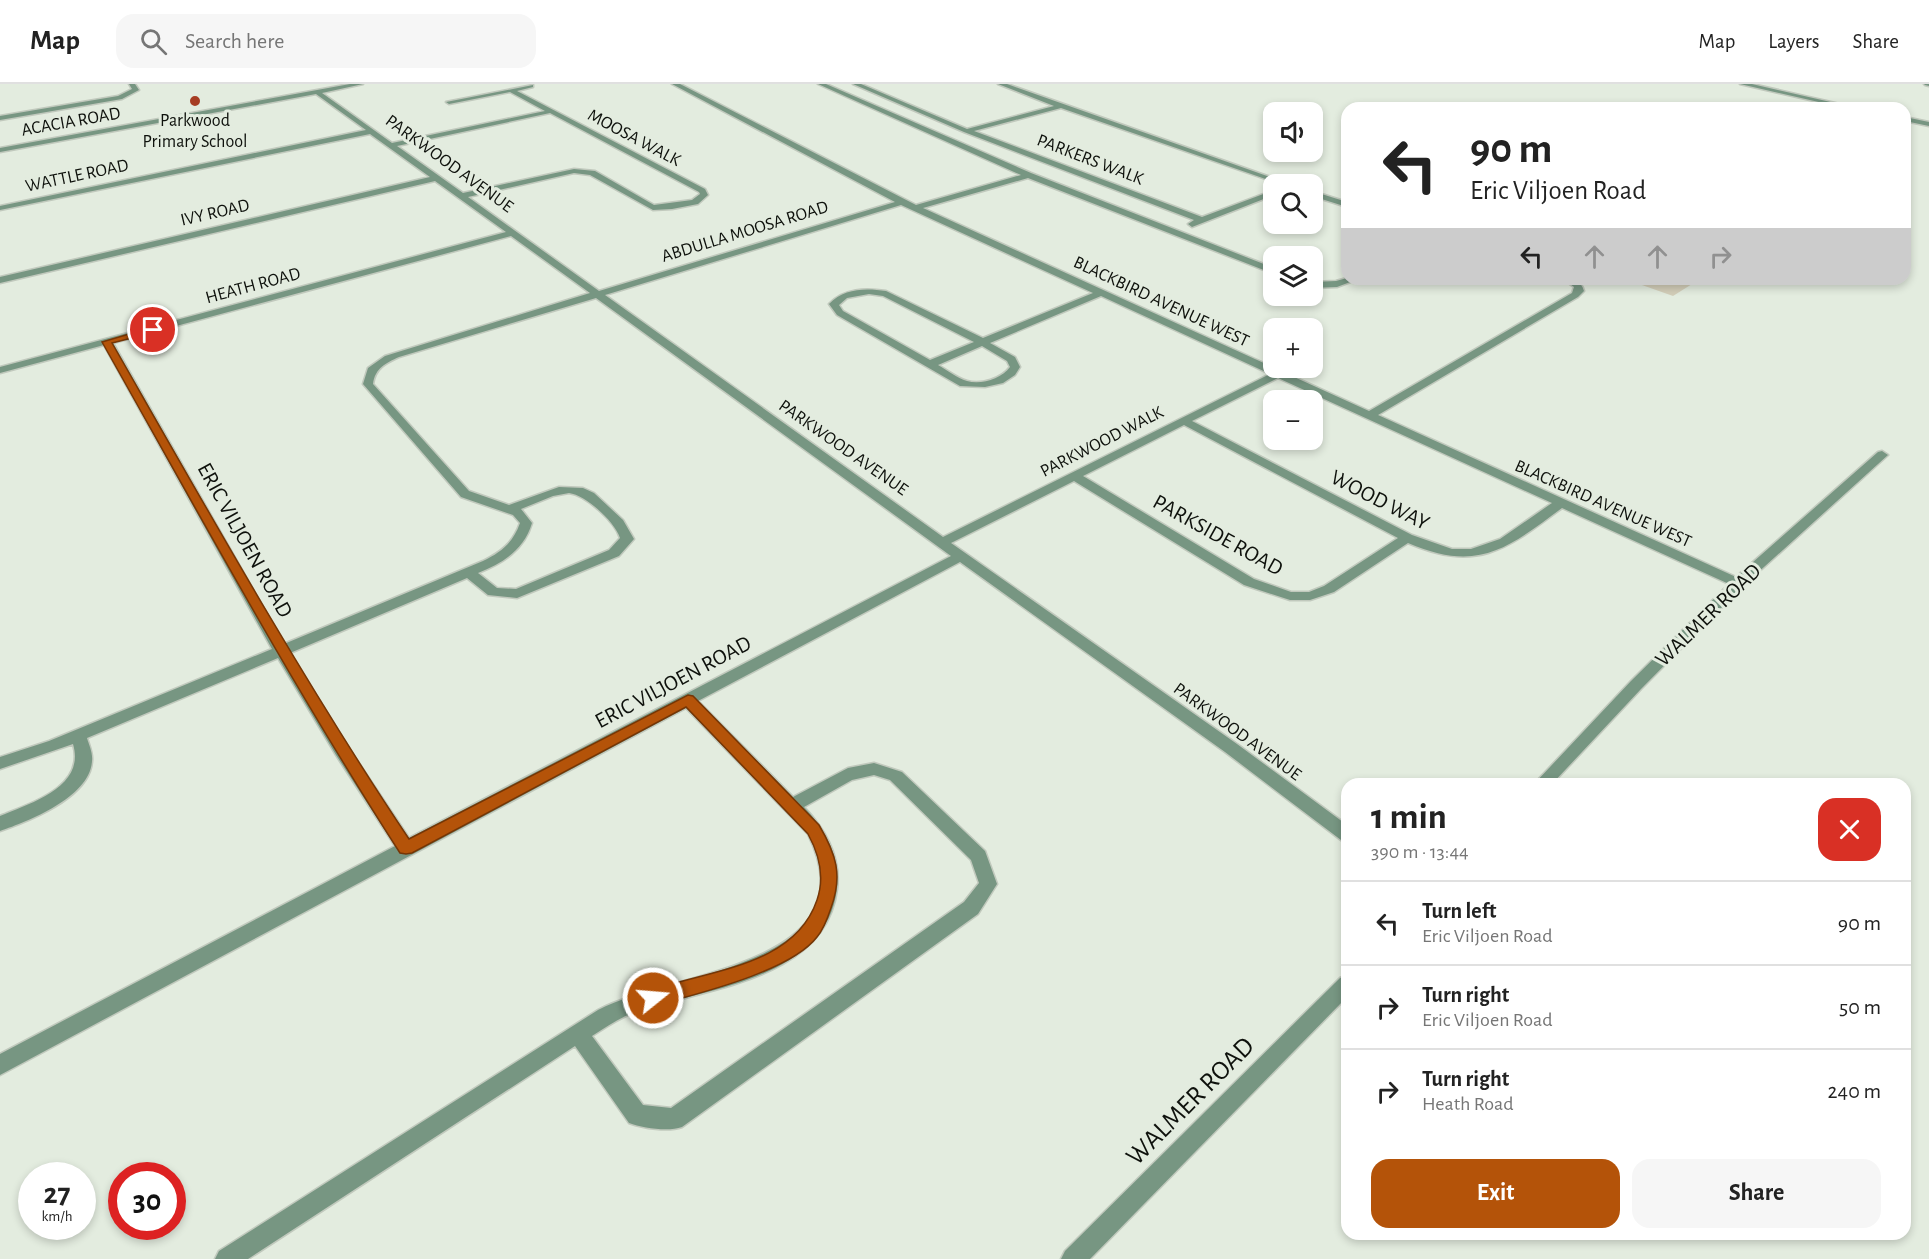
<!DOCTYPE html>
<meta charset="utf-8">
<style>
body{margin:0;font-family:"Alegreya Sans",sans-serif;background:#f6f6f6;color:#222;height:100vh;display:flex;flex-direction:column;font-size:22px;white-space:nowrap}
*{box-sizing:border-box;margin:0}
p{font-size:20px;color:#767676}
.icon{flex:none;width:33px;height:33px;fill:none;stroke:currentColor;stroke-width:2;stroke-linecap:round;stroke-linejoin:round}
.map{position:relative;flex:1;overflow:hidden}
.details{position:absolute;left:1341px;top:694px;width:570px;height:462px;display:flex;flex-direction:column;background:#fff;border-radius:18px;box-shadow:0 3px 9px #0003}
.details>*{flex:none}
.hud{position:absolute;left:1341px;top:18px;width:570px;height:183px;border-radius:18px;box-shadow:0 3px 9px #0003;background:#fff;color:#222;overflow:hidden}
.buttons{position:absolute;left:1263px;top:18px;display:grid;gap:12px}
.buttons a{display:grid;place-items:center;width:60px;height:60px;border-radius:12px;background:#fff;box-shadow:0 3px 9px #0003;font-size:30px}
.speed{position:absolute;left:18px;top:1078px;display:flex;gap:12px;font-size:30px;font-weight:700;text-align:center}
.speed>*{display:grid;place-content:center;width:78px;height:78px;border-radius:50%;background:#fff;box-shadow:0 3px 9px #0003;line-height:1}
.speed small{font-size:15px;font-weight:400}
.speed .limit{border:9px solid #d22;background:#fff;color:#111}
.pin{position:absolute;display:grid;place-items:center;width:51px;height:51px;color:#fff;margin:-26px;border:3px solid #fff;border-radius:50%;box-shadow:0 2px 6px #0007}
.me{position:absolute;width:66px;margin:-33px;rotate:73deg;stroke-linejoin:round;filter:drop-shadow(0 0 4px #0008)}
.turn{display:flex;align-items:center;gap:21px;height:126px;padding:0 30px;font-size:27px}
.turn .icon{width:78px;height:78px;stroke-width:2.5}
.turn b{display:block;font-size:42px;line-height:51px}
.lanes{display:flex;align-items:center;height:57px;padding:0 30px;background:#0003;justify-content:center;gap:30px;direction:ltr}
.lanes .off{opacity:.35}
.round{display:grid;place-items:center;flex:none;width:63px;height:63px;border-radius:18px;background:#f6f6f6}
.headline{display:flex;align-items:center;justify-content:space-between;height:102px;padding:0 30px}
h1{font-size:36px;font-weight:700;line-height:45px}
.button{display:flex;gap:12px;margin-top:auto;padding:12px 30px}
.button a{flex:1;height:69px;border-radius:18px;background:#b45309;color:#fff;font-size:24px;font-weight:700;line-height:69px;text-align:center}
.button a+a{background:#f6f6f6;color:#222}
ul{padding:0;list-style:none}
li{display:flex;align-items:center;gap:18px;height:84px;padding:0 30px;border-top:2px solid #e0e0e0}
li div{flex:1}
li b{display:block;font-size:22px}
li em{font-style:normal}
header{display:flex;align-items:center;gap:36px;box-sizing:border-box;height:84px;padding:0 30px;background:#fff;border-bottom:2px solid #e0e0e0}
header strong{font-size:28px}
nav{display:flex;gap:33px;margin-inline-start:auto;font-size:21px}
.search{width:420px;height:54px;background:#f6f6f6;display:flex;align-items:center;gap:15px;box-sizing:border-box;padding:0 21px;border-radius:18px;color:#767676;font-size:22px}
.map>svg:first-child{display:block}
.green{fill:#d3ceb9}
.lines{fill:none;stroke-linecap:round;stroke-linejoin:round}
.minor-casing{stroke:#c1c9bd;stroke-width:3}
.minor{fill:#779682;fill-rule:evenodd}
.route{fill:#b45309;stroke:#753606;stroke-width:1.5}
.poi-dot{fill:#a63d23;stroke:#e3ecdf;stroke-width:2}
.labels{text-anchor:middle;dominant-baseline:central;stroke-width:6;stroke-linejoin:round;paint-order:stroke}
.far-poi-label{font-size:18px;fill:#0e110c;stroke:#e3ecdf}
.far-street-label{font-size:18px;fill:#0e110c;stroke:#e3ecdf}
.street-label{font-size:22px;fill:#0e110c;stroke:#e3ecdf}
.near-street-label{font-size:27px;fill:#0e110c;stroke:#e3ecdf}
</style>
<header>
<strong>Map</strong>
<div class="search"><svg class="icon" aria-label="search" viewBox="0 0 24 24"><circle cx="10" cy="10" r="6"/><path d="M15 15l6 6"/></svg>Search here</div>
<nav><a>Map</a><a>Layers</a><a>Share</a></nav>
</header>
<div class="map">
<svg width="1929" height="1175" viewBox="0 0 1929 1175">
<rect width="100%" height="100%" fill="#e3ecdf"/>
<polygon class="green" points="1625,195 1700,195 1673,212"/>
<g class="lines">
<g class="minor-casing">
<g id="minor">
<polygon points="129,0 135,0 139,6 122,15 0,36 0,32 118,12 132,5"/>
<path d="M350 0H363L322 9 392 59 545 27 510 8 449 20 446 18 533 1V3L517 7 705 105 708 111 698 120 672 125 653 126 590 91 574 89 468 113 599 207 895 118 672 0H680L916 121 1021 91 818 0H826L1031 89 1274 184V190L1028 94 923 124 1369 327 1572 209 1574 203 1563 195C1573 195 1581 196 1584 207L1578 213 1378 331 1736 493 1878 368 1882 367 1888 371 1743 502 1641 605 1552 700H1534L1631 597 1729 500 1562 424C1507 465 1478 489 1408 459L1334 508 1310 516H1290L1244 501 1074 397 951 459 1237 660 1347 741V758L1341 756 1225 668 960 478 698 617 793 713 848 684 874 679 902 688 985 767 997 800 978 830 682 1043C668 1048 643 1044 629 1039L575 962 248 1175H215L219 1167 598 926C671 887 874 883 808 750L686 624 0 991V970L395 762 336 671 278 574 87 654C89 661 93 669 92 677 90 713 29 737 0 747V732C31 719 86 703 73 660L0 685V673L49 657 272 565 104 261 0 289V283L506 148 435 97 0 199V193L430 93 370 50 0 126V122L366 46 316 10 0 68V64ZM550 29 699 108 700 110 692 116 654 121 595 87 574 85 463 109 397 62ZM901 121 1093 209 983 254 886 207C866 204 844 204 829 220L837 231 960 302 985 303 1003 299 1015 291 1020 283 1015 273 990 259 1101 212 1270 290 943 453 605 211ZM511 152 590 209 385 272 368 284 363 300 461 413 513 431 520 439C513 459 501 468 483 477L284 560 113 259ZM869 210 883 212 974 258 930 276 843 227 839 221 847 214ZM596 214 951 472 409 754 348 663 290 569 467 494 488 511 517 514 619 472 634 455 623 436 594 409 583 404 559 403 509 421 469 407 373 300C375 284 386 279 399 273ZM982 262 1007 277 1010 283C1001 295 981 301 967 297 957 294 947 286 938 281ZM1278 294 1552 419 1500 455 1471 465H1452L1412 451 1192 337ZM1184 341 1398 454 1324 502 1309 508H1291L1254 495 1083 392ZM569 409C586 411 615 438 620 454L609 466 516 505 497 504 478 489C503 479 524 466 532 439L521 425 553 412ZM874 691 890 696 971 776 979 799 964 818 671 1024 643 1021 592 952C606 943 620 933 636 928 706 904 826 896 837 805 841 773 825 745 804 723L852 696Z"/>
<polygon points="853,0 861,0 967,45 1054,22 998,0 1007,0 1290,100 1280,100 1061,24 974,47 1202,133 1274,106 1274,111 1192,143 1188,140 1194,136 964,48"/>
<polygon points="1740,0 1752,0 1857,24 1845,24"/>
<polygon points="1924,0 1929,0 1929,2 1925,1"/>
<polygon points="1905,33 1929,38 1929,42 1905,37"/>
<polygon points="1312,107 1347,118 1347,123 1312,112"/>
<polygon points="1347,194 1358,195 1337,203 1312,204 1312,198 1336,197"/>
<polygon points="1347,891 1347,913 1090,1175 1061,1175 1065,1167 1340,894"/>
</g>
</g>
<use href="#minor" class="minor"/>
</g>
<path class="route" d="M153 243 156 244V248L112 259C208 427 302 595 409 755L688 611 693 612 819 741C836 770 843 791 831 824 828 833 824 845 817 853 790 888 696 910 653 922L647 919 644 914 647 908C705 886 794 884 817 816 825 793 819 770 808 750L686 623 412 769 406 770 400 769C293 603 199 430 102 258Z"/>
<circle class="poi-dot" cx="195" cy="17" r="6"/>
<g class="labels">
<g class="far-poi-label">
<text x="195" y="37">Parkwood<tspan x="195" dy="21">Primary School</tspan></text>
</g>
<g class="far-street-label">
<text transform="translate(71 38) rotate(-10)">ACACIA ROAD</text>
<text transform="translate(634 54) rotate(28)">MOOSA WALK</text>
<text transform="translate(1090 76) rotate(21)">PARKERS WALK</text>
<text transform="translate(449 80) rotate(36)">PARKWOOD AVENUE</text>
<text transform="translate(77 92) rotate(-12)">WATTLE ROAD</text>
<text transform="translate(215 129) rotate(-13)">IVY ROAD</text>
<text transform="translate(745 148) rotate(-17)">ABDULLA MOOSA ROAD</text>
<text transform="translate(253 202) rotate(-15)">HEATH ROAD</text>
<text transform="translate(1161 218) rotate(25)">BLACKBIRD AVENUE WEST</text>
<text transform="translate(1102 358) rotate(-27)">PARKWOOD WALK</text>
<text transform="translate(843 364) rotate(35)">PARKWOOD AVENUE</text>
<text transform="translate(1603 420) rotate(24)">BLACKBIRD AVENUE WEST</text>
<text transform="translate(1237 648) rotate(36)">PARKWOOD AVENUE</text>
</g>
<g class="street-label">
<text transform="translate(1380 416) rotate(27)">WOOD WAY</text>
<text transform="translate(1218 451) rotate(29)">PARKSIDE ROAD</text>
<text transform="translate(245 456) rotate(61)">ERIC VILJOEN ROAD</text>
<text transform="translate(1708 531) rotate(-44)">WALMER ROAD</text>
<text transform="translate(673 598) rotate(-28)">ERIC VILJOEN ROAD</text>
</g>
<g class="near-street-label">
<text transform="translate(1190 1017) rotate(-45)">WALMER ROAD</text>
</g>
</g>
</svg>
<div class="buttons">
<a><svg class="icon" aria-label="sound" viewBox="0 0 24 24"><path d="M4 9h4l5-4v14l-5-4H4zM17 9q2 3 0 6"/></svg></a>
<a><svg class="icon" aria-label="search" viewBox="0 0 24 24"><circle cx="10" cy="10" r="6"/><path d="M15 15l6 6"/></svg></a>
<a><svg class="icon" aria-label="layers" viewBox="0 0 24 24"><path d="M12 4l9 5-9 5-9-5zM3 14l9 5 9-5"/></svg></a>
<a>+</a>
<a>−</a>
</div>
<div class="speed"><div>27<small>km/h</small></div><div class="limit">30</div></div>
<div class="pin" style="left:153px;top:246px;background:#d93025"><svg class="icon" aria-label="arrive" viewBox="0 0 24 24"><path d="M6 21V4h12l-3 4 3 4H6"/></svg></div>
<svg class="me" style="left:653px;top:914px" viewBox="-20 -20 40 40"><circle r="17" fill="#b45309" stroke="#fff" stroke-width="3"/><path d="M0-11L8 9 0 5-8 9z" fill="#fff"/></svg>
<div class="hud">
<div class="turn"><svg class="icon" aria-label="left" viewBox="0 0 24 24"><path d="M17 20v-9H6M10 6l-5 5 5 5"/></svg><div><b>90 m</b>Eric Viljoen Road</div></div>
<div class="lanes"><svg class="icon" aria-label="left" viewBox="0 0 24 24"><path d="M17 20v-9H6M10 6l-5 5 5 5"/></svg><svg class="icon off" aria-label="ahead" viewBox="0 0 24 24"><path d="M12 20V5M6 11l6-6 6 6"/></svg><svg class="icon off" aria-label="ahead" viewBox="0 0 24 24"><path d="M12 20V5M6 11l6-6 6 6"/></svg><svg class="icon off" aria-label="right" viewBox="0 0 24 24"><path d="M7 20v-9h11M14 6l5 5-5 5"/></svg></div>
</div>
<section class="details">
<div class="headline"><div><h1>1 min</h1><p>390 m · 13:44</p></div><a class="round" style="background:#d93025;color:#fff"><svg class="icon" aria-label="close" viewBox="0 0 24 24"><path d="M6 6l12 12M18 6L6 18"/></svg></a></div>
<ul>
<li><svg class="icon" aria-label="left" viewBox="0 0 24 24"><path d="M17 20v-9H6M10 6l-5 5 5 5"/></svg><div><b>Turn left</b><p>Eric Viljoen Road</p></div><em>90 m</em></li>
<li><svg class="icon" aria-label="right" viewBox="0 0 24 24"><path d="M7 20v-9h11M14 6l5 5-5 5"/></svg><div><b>Turn right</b><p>Eric Viljoen Road</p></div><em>50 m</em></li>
<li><svg class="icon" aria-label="right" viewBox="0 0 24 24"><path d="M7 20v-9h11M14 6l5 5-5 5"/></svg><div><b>Turn right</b><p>Heath Road</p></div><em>240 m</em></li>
</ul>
<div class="button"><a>Exit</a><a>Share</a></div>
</section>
</div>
